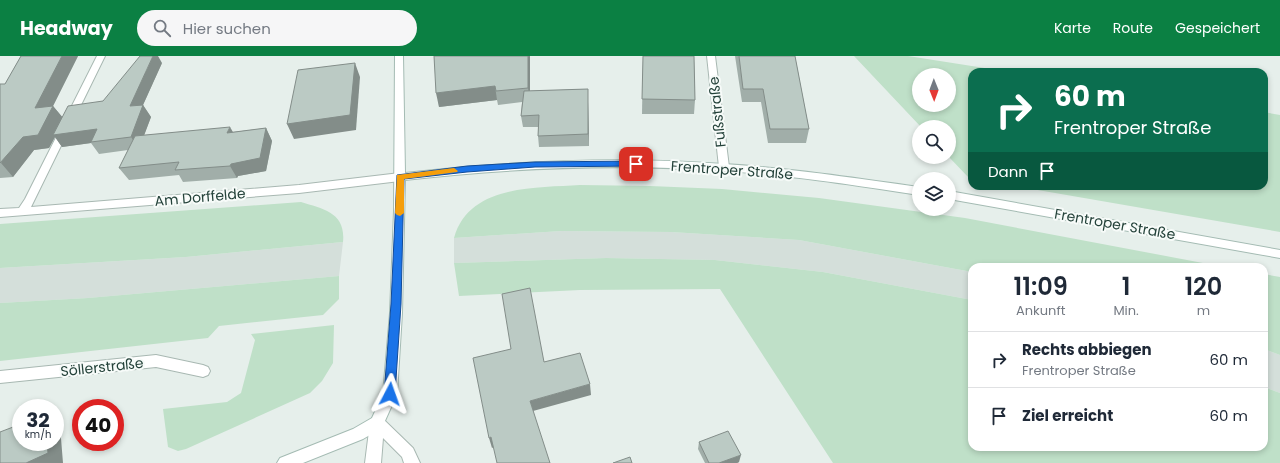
<!DOCTYPE html>
<html lang="de">
<meta charset="utf-8">
<style>
body{margin:0;font-family:Poppins,sans-serif;background:#f6f6f7;color:#1f2937;height:100vh;display:flex;flex-direction:column;font-size:15px;white-space:nowrap}
*{box-sizing:border-box;margin:0}
p{font-size:13px;color:#747a83}
.icon{flex:none;width:22px;height:22px;fill:none;stroke:currentColor;stroke-width:2;stroke-linecap:round;stroke-linejoin:round}
.map{position:relative;flex:1;overflow:hidden}
.drawer{position:absolute;left:968px;top:207px;width:300px;height:188px;display:flex;flex-direction:column;background:#fff;border-radius:12px;box-shadow:0 2px 6px #0003}
.drawer>*{flex:none}
.hud{position:absolute;left:968px;top:12px;width:300px;height:122px;border-radius:12px;box-shadow:0 2px 6px #0003;background:#0b6e4f;color:#fff;overflow:hidden}
.needle{width:26px;rotate:179deg}
.buttons{position:absolute;left:912px;top:12px;display:grid;gap:8px}
.buttons a{display:grid;place-items:center;width:44px;height:44px;border-radius:50%;background:#fff;box-shadow:0 2px 6px #0003;font-size:20px}
.speed{position:absolute;left:12px;top:343px;display:flex;gap:8px;font-size:20px;font-weight:700;text-align:center}
.speed>*{display:grid;place-content:center;width:52px;height:52px;border-radius:50%;background:#fff;box-shadow:0 2px 6px #0003;line-height:1}
.speed small{font-size:10px;font-weight:400}
.speed .limit{border:6px solid #d22;background:#fff;color:#111}
.pin{position:absolute;display:grid;place-items:center;width:34px;height:34px;color:#fff;margin:-17px;border-radius:8px;box-shadow:0 2px 6px #0006}
.me{position:absolute;width:44px;margin:-22px;rotate:4deg;stroke-linejoin:round;filter:drop-shadow(0 0 3px #0008)}
.turn{display:flex;align-items:center;gap:14px;height:84px;padding:0 20px;font-size:18px}
.turn .icon{width:52px;height:52px;stroke-width:2.5}
.turn b{display:block;font-size:28px;line-height:34px}
.then{display:flex;align-items:center;height:38px;padding:0 20px;background:#0003;gap:8px;font-size:15px}
.eta{display:flex;justify-content:space-evenly;align-items:center;height:68px;text-align:center}
.eta b{font-size:24px;font-weight:600;line-height:28px}
ul{padding:0;list-style:none}
li{display:flex;align-items:center;gap:12px;height:56px;padding:0 20px;border-top:1px solid #e0e1e3}
li div{flex:1}
li b{display:block;font-size:15px}
li em{font-style:normal}
header{display:flex;align-items:center;gap:24px;box-sizing:border-box;height:56px;padding:0 20px;background:#0b8043;color:#fff}
header strong{font-size:19px}
nav{display:flex;gap:22px;margin-inline-start:auto;font-size:14px}
.search{width:280px;height:36px;background:#f6f6f7;display:flex;align-items:center;gap:10px;box-sizing:border-box;padding:0 14px;border-radius:22px;color:#747a83;font-size:15px}
.map>svg:first-child{display:block}
.built{fill:#d4dfda}
.green{fill:#bfe0c8;fill-rule:evenodd}
.lines{fill:none;stroke-linecap:round;stroke-linejoin:round}
.street-casing{stroke:#a8b8b2;stroke-width:2}
.secondary-casing{stroke:#a4bbb3;stroke-width:2}
.street{fill:#fff;fill-rule:evenodd}
.secondary{fill:#fff;fill-rule:evenodd}
.wall{fill:#a1aea9}
.shaded-wall{fill:#838d89}
.building{fill:#bbcac4;stroke:#838d89}
.route{fill:#1a73e8;stroke:#114b97}
.slow{fill:#f59e0b}
.labels{text-anchor:middle;dominant-baseline:central;stroke-width:4;stroke-linejoin:round;paint-order:stroke}
.street-label{font-size:14px;fill:#24423a;stroke:#f7fbf9}
</style>
<header>
<strong>Headway</strong>
<div class="search"><svg class="icon" aria-label="search" viewBox="0 0 24 24"><circle cx="10" cy="10" r="6"/><path d="M15 15l6 6"/></svg>Hier suchen</div>
<nav><a>Karte</a><a>Route</a><a>Gespeichert</a></nav>
</header>
<div class="map">
<svg width="1280" height="407" viewBox="0 0 1280 407">
<rect width="100%" height="100%" fill="#e6efeb"/>
<g class="built">
<polygon points="561,175 671,176 799,184 972,216 972,244 823,216 715,204 606,202 454,207 454,182"/>
<polygon points="343,186 339,220 88,242 0,247 0,212 186,201"/>
<polygon points="1264,293 1280,299 1280,337 1264,331"/>
</g>
<g class="green">
<path d="M854 0H908L1010 16H972V123L969 122 949 101V71H921ZM919 19H949V49H919Z"/>
<polygon points="1264,56 1280,59 1280,176 1014,130 1264,130"/>
<path d="M580 129 650 130 722 133 819 142 965 162 1224 211H972V216L799 184 671 176 561 175 454 182C469 128 536 132 580 129Z"/>
<path d="M301 146C324 153 346 157 343 186L186 201 0 212V168Z"/>
<polygon points="606,202 715,204 823,216 972,244 972,391 1264,391 1264,331 1280,337 1280,407 833,407 720,233 580,234 459,240 454,207"/>
<polygon points="1264,218 1280,221 1280,299 1264,293"/>
<polygon points="339,220 339,243 323,259 219,270 208,282 0,305 0,247 88,242"/>
<polygon points="334,269 333,307 322,325 310,337 186,393 178,395 168,391 163,353 227,346 241,337 255,284 251,278"/>
</g>
<g class="lines">
<g class="street-casing">
<g id="street">
<polygon points="97,0 105,0 31,151 299,129 400,117 404,118 405,121 404,124 400,125 299,137 0,161 0,153 19,152 25,143"/>
<polygon points="707,0 715,0 729,111 728,113 720,113 719,111"/>
<polygon points="156,299 203,309 208,311 210,315 208,319 203,321 156,311 0,327 0,315"/>
<polygon points="377,360 382,362 413,392 420,407 404,407 402,401 383,382 381,407 365,407 370,367 372,362"/>
</g>
</g>
<g class="secondary-casing">
<g id="secondary">
<path d="M395 0H403L405 117C511 105 618 100 724 108 790 112 854 122 919 131V139C854 129 790 119 724 115 618 107 511 112 405 124L402 257 397 338 384 367 382 372 363 383 303 407H277L280 402 353 373 372 362 383 338 390 257 394 155Z"/>
<polygon points="949,135 1280,194 1280,202 949,143"/>
</g>
</g>
<use href="#street" class="street"/>
<use href="#secondary" class="secondary"/>
</g>
<g class="wall">
<polygon points="21,0 78,0 53,50 62,61 103,45 162,7 143,49 151,61 144,79 233,76 266,72 272,85 266,115 238,120 237,122 183,126 179,119 129,124 119,112 128,94 99,98 91,87 62,91 55,81 49,92 34,94 13,121 0,122 0,28 5,28"/>
<polygon points="434,0 530,0 530,35 588,33 588,45 589,90 539,91 538,80 538,71 523,71 521,60 522,46 498,49 497,44 439,51"/>
<polygon points="643,0 694,0 695,44 694,58 642,58"/>
<polygon points="735,0 795,0 809,73 806,87 768,87 761,46 742,46"/>
<polygon points="699,386 739,406 737,407 705,407 698,393"/>
</g>
<g class="shaded-wall">
<polygon points="62,0 78,0 46,64 53,50 64,63 97,73 91,86 91,87 62,91 55,81 49,92 34,94 13,121 1,107 35,52"/>
<polygon points="153,0 158,0 162,7 143,49 151,61 139,93 131,81 130,50"/>
<polygon points="528,0 530,0 530,46 528,32"/>
<polygon points="355,7 360,21 356,74 294,83 287,68"/>
<polygon points="495,30 497,44 439,51 436,37"/>
<polygon points="588,33 588,45 589,90 588,78"/>
<polygon points="230,71 237,83 227,77"/>
<polygon points="266,72 272,85 266,115 238,120 237,122 230,110 231,108"/>
<polygon points="590,328 591,339 533,355 530,345"/>
<polygon points="55,366 60,370 63,407 26,407 47,386 55,386"/>
<polygon points="491,381 494,391 492,392 489,382"/>
<polygon points="741,399 739,406 737,407 719,407"/>
</g>
<g class="building">
<polygon points="21,0 62,0 35,52 53,50 38,79 23,81 0,107 0,28 5,28"/>
<polygon points="140,0 153,0 130,50 143,49 131,81 91,86 97,73 53,79 68,50 103,45"/>
<polygon points="434,0 528,0 528,32 496,35 495,30 436,37"/>
<polygon points="643,0 694,0 695,44 642,43"/>
<polygon points="739,0 795,0 809,73 770,73 763,33 743,33"/>
<polygon points="355,7 350,59 287,68 298,14"/>
<polygon points="588,33 588,78 538,80 539,59 521,60 524,35"/>
<polygon points="230,71 227,77 266,72 260,102 231,108 230,110 202,112 175,114 179,106 119,112 135,80"/>
<polygon points="530,232 544,306 580,297 590,328 530,345 550,407 497,407 491,381 489,382 473,302 511,293 502,238"/>
<polygon points="21,368 21,386 47,386 48,397 26,407 0,407 0,376"/>
<polygon points="728,375 741,399 719,407 709,407 699,386"/>
<polygon points="630,401 632,407 613,407"/>
</g>
<polygon class="route" points="636,105 640,108 639,110 535,111 467,116 404,123 401,248 395,338 393,341 390,342 386,341 384,338 391,248 397,119 467,110 535,106"/>
<polygon class="slow" points="454,112 458,115 457,116 404,123 404,157 400,160 397,159 395,157 397,119"/>
<g class="labels">
<g class="street-label">
<text transform="translate(717 56) rotate(-96)">Fußstraße</text>
<text transform="translate(732 114) rotate(4)">Frentroper Straße</text>
<text transform="translate(200 141) rotate(-5)">Am Dorffelde</text>
<text transform="translate(1115 168) rotate(10)">Frentroper Straße</text>
<text transform="translate(102 311) rotate(-6)">Söllerstraße</text>
</g>
</g>
</svg>
<div class="buttons">
<a><svg class="needle" viewBox="-14 -14 28 28"><path d="M0-13l5 13h-10z" fill="#e53935"/><path d="M0 13l5-13h-10z" fill="#747a83"/></svg></a>
<a><svg class="icon" aria-label="search" viewBox="0 0 24 24"><circle cx="10" cy="10" r="6"/><path d="M15 15l6 6"/></svg></a>
<a><svg class="icon" aria-label="layers" viewBox="0 0 24 24"><path d="M12 4l9 5-9 5-9-5zM3 14l9 5 9-5"/></svg></a>
</div>
<div class="speed"><div>32<small>km/h</small></div><div class="limit">40</div></div>
<div class="pin" style="left:636px;top:108px;background:#d93025"><svg class="icon" aria-label="arrive" viewBox="0 0 24 24"><path d="M6 21V4h12l-3 4 3 4H6"/></svg></div>
<svg class="me" style="left:390px;top:338px" viewBox="-20 -20 40 40"><path d="M0-17L14 15 0 8-14 15z" fill="#1a73e8" stroke="#fff" stroke-width="4"/></svg>
<div class="hud">
<div class="turn"><svg class="icon" aria-label="right" viewBox="0 0 24 24"><path d="M7 20v-9h11M14 6l5 5-5 5"/></svg><div><b>60 m</b>Frentroper Straße</div></div>
<div class="then">Dann<svg class="icon" aria-label="arrive" viewBox="0 0 24 24"><path d="M6 21V4h12l-3 4 3 4H6"/></svg></div>
</div>
<section class="drawer">
<div class="eta">
<div><b>11:09</b><p>Ankunft</p></div>
<div><b>1</b><p>Min.</p></div>
<div><b>120</b><p>m</p></div>
</div>
<ul>
<li><svg class="icon" aria-label="right" viewBox="0 0 24 24"><path d="M7 20v-9h11M14 6l5 5-5 5"/></svg><div><b>Rechts abbiegen</b><p>Frentroper Straße</p></div><em>60 m</em></li>
<li><svg class="icon" aria-label="arrive" viewBox="0 0 24 24"><path d="M6 21V4h12l-3 4 3 4H6"/></svg><div><b>Ziel erreicht</b></div><em>60 m</em></li>
</ul>
</section>
</div>
